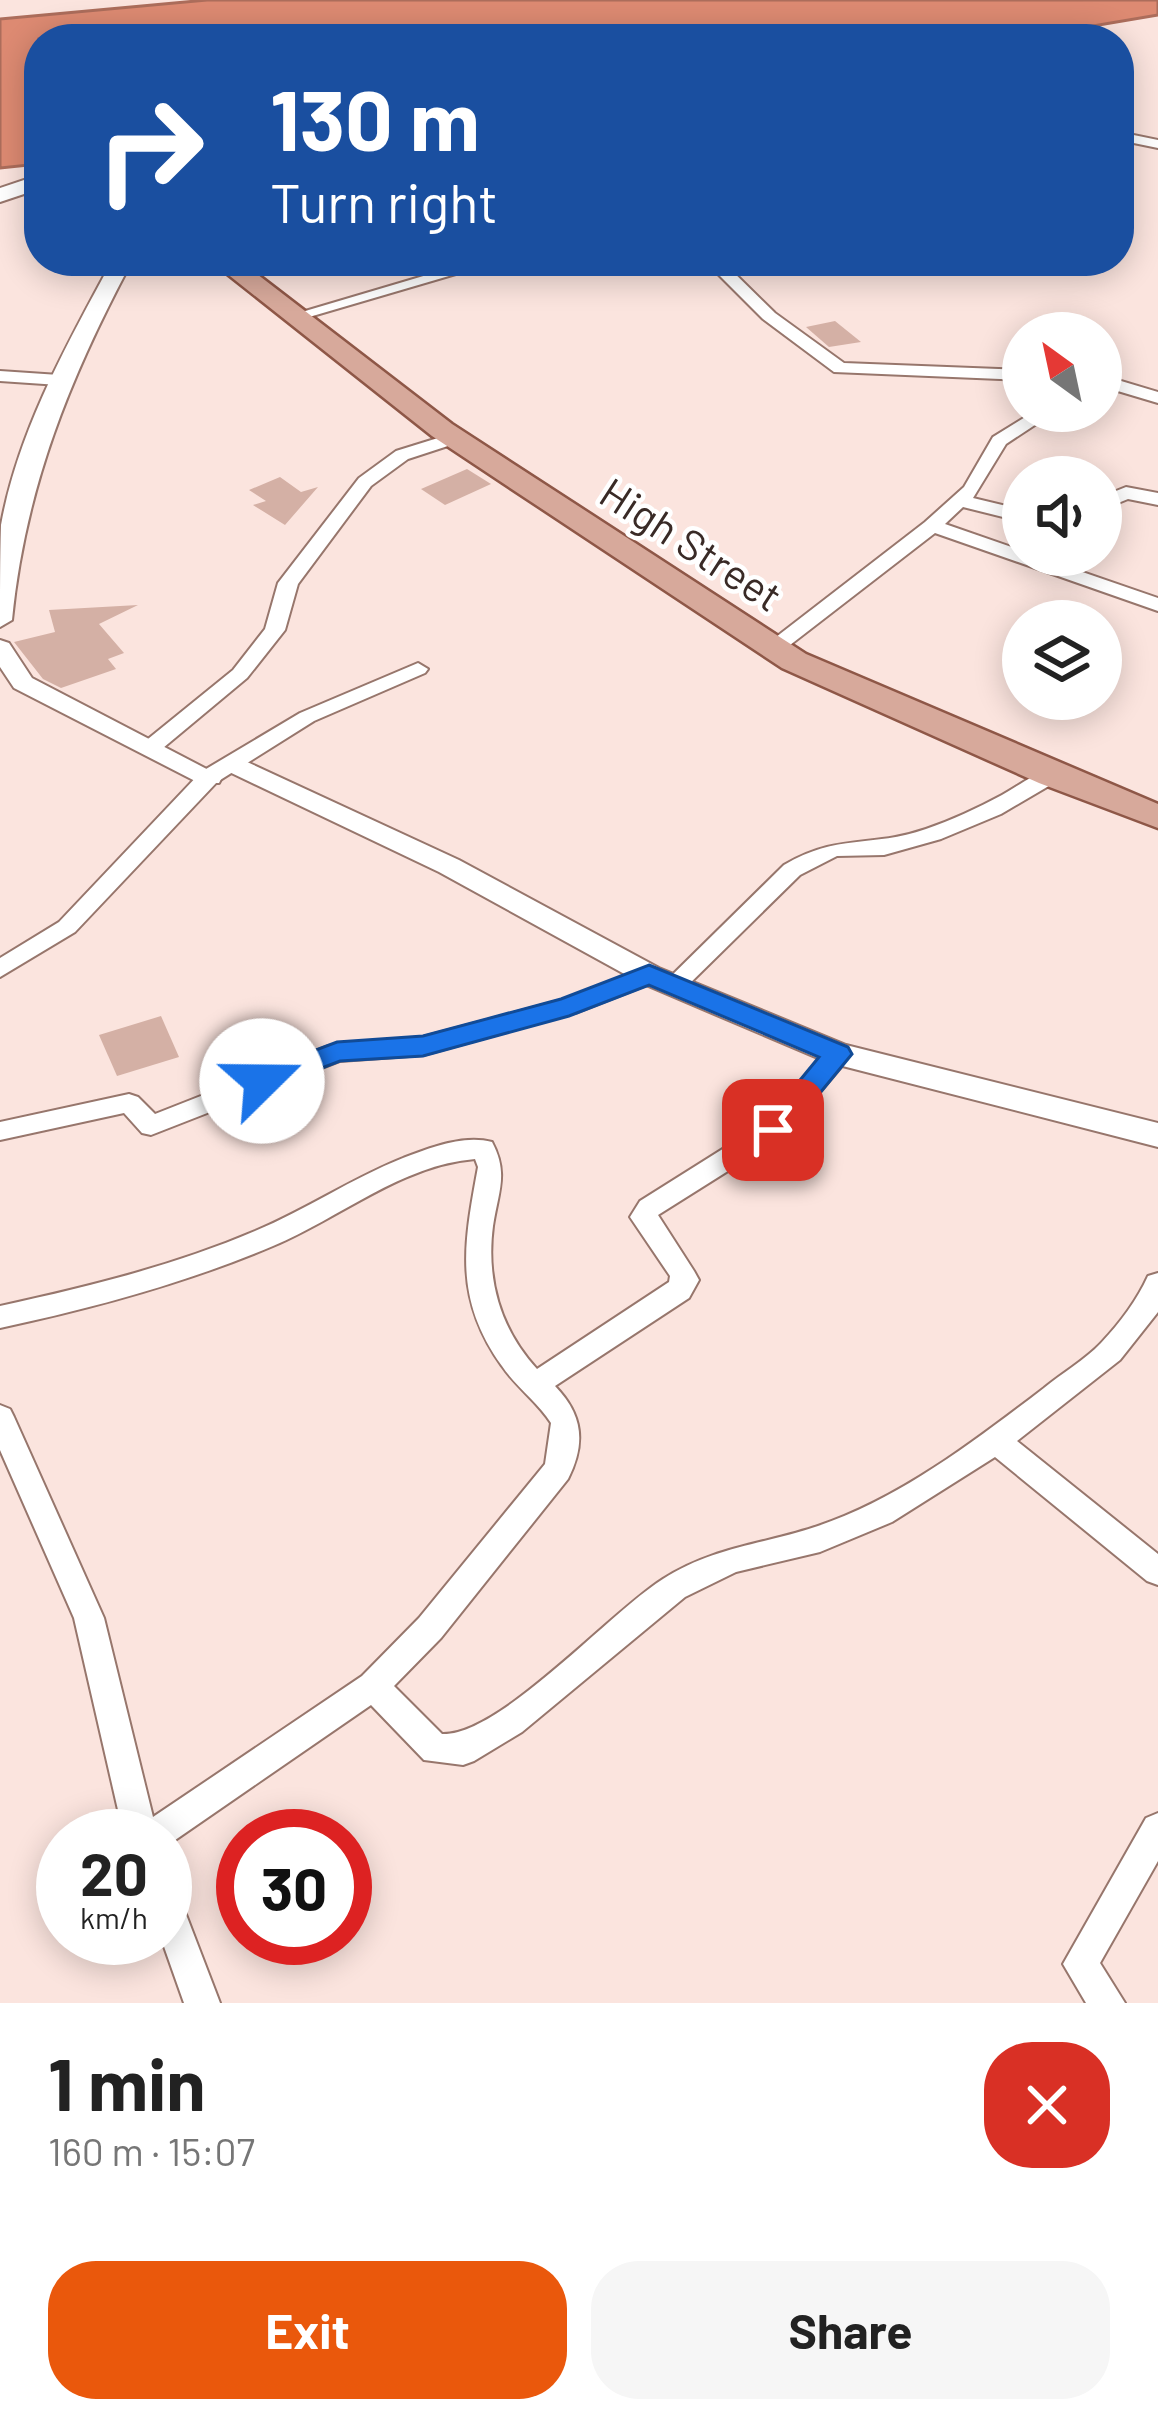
<!DOCTYPE html>
<meta charset="utf-8">
<style>
body{margin:0;font-family:Barlow,sans-serif;background:#f6f6f6;color:#222;height:100vh;display:flex;flex-direction:column;font-size:45px;white-space:nowrap}
*{box-sizing:border-box;margin:0}
p{font-size:39px;color:#767676}
.icon{flex:none;width:66px;height:66px;fill:none;stroke:currentColor;stroke-width:2;stroke-linecap:round;stroke-linejoin:round}
.map{position:relative;height:2003px;overflow:hidden}
.side{display:flex;flex-direction:column;background:#fff;flex:1}
.side>*{flex:none}
.guide{position:absolute;left:24px;top:24px;width:1110px;height:252px;border-radius:48px;box-shadow:0 6px 30px #0003;background:#1a4fa0;color:#fff;overflow:hidden}
.needle{width:78px;rotate:327deg}
.fabs{position:absolute;left:1002px;top:312px;display:grid;gap:24px}
.fabs a{display:grid;place-items:center;width:120px;height:120px;border-radius:50%;background:#fff;box-shadow:0 6px 30px #0003;font-size:60px}
.speed{position:absolute;left:36px;top:1809px;display:flex;gap:24px;font-size:60px;font-weight:700;text-align:center}
.speed>*{display:grid;place-content:center;width:156px;height:156px;border-radius:50%;background:#fff;box-shadow:0 6px 30px #0003;line-height:1}
.speed small{font-size:30px;font-weight:400}
.speed .limit{border:18px solid #d22;background:#fff;color:#111}
.pin{position:absolute;display:grid;place-items:center;width:102px;height:102px;color:#fff;margin:-51px;border-radius:24px;box-shadow:0 6px 18px #0006}
.me{position:absolute;width:132px;margin:-66px;rotate:68deg;stroke-linejoin:round;filter:drop-shadow(0 0 9px #0008)}
.turn{display:flex;align-items:center;gap:42px;height:252px;padding:0 48px;font-size:54px}
.turn .icon{width:156px;height:156px;stroke-width:2.5}
.turn b{display:block;font-size:84px;line-height:102px}
.round{display:grid;place-items:center;flex:none;width:126px;height:126px;border-radius:48px;background:#f6f6f6}
.head{display:flex;align-items:center;justify-content:space-between;height:204px;padding:0 48px}
h1{font-size:72px;font-weight:700;line-height:90px}
.action{display:flex;gap:24px;margin-top:auto;padding:24px 48px}
.action a{flex:1;height:138px;border-radius:48px;background:#ea580c;color:#fff;font-size:48px;font-weight:700;line-height:138px;text-align:center}
.action a+a{background:#f6f6f6;color:#222}
.map>svg:first-child{display:block}
.water{fill:#dd8a72;stroke:#ac6d5b;stroke-width:3}
.building{fill:#d4b0a5}
.lines{fill:none;stroke-linecap:round;stroke-linejoin:round}
.minor-casing{stroke:#97766c;stroke-width:4}
.tertiary-casing{stroke:#97766c;stroke-width:4}
.secondary-casing{stroke:#97766c;stroke-width:4}
.primary-casing{stroke:#8e5747;stroke-width:5}
.minor{fill:#fff;fill-rule:evenodd}
.tertiary{fill:#fff;fill-rule:evenodd}
.secondary{fill:#fff;fill-rule:evenodd}
.primary{fill:#d7a99b;fill-rule:evenodd}
.route{fill:#1a73e8;stroke:#114b97;stroke-width:3}
.labels{text-anchor:middle;dominant-baseline:central;stroke-width:9;stroke-linejoin:round;paint-order:stroke}
.street-label{font-size:42px;fill:#392a26;stroke:#fff}
</style>
<div class="map">
<svg width="1158" height="2003" viewBox="0 0 1158 2003">
<rect width="100%" height="100%" fill="#fbe4de"/>
<polygon class="water" points="207,0 1158,0 1158,15 1016,39 39,39 39,164 0,168 0,19"/>
<g class="building">
<polygon points="835,321 861,342 829,347 806,327"/>
<polygon points="467,469 491,484 445,505 421,489"/>
<polygon points="280,477 301,492 318,487 285,525 253,505 266,501 249,490"/>
<polygon points="138,605 99,624 124,653 108,659 116,669 61,688 43,679 14,642 55,632 49,610"/>
<polygon points="161,1016 179,1057 117,1076 99,1035"/>
</g>
<g class="lines">
<g class="minor-casing">
<g id="minor">
<polygon points="1119,132 1158,140 1158,148 1119,140"/>
<polygon points="474,261 500,261 299,320 285,317"/>
<polygon points="705,261 722,261 775,313 844,363 1023,370 1023,380 834,372 763,319"/>
<polygon points="895,261 1012,261 1004,266 908,270"/>
<polygon points="0,371 59,375 68,380 59,385 0,381"/>
<polygon points="1101,375 1158,392 1158,403 1101,386"/>
<polygon points="1035,411 1056,411 1006,444 973,498 1023,510 1023,522 963,507 945,524 1023,551 1023,555 1033,555 1158,598 1158,611 935,533 781,652 767,652 767,644 925,522 964,487 993,437"/>
<polygon points="454,433 463,438 460,442 408,459 371,486 298,584 285,630 247,678 157,753 143,753 139,748 143,743 233,670 265,629 278,583 359,478 396,451"/>
<polygon points="1126,487 1158,493 1158,505 1128,499 1101,510 1101,497"/>
<polygon points="418,663 428,669 425,673 314,721 217,782 75,932 0,977 0,958 59,922 201,772 300,713"/>
<path d="M1051 768 1062 775 1059 780 1001 814 941 839 884 855 837 856 800 875 682 991 674 993 662 985 784 865C838 833 871 848 926 829 952 820 978 808 1002 795 1018 786 1034 774 1051 768Z"/>
<polygon points="649,967 661,975 657,981 578,1012 423,1055 340,1061 151,1135 142,1133 124,1113 0,1140 0,1122 129,1094 138,1097 155,1114 328,1046 423,1037 562,1000"/>
<path d="M838 1045 850 1054 847 1060 782 1137 658 1215 694 1271 699 1280 689 1298 555 1386C583 1415 586 1443 568 1479L441 1638 394 1686 442 1734C500 1736 610 1612 663 1579 712 1547 765 1544 818 1526 901 1498 976 1440 1044 1388 1062 1373 1085 1360 1101 1343 1120 1323 1137 1300 1148 1276L1158 1273V1312L1120 1360 1017 1441 1158 1554V1585L1147 1581 995 1457 892 1522 820 1552 736 1572 685 1597 522 1732 474 1761 463 1765 424 1760 371 1705 165 1847V1836H124L74 1618 0 1450V1405L10 1409 14 1417 104 1618 153 1817 362 1676 419 1618 545 1464 551 1423C538 1402 516 1387 502 1366 453 1298 464 1243 478 1167L475 1159C401 1165 340 1218 273 1246 186 1283 93 1308 0 1328V1306C87 1287 173 1266 255 1231 306 1210 352 1178 403 1158 429 1148 464 1134 492 1142 509 1174 498 1192 493 1226 486 1279 500 1329 537 1369L669 1282 670 1276 630 1217 640 1201 764 1123 829 1048Z"/>
<polygon points="1158,1813 1158,1861 1100,1963 1125,2003 1086,2003 1063,1964 1146,1818"/>
<polygon points="165,1886 177,1891 220,2003 184,2003 161,1938 165,1938"/>
</g>
</g>
<g class="tertiary-casing">
<g id="tertiary">
<path d="M112 261H132C70 377 25 488 12 620L0 627C0 595 0 558 1 525 18 431 67 344 112 261Z"/>
<polygon points="0,640 9,643 32,678 222,777 219,783 199,783 14,688 0,667"/>
<polygon points="232,755 459,860 659,968 846,1045 1158,1123 1158,1147 827,1062 639,982 439,872 223,769 219,763"/>
</g>
</g>
<g class="secondary-casing">
<polygon id="secondary" points="39,175 39,189 0,202 0,188"/>
</g>
<g class="primary-casing">
<polygon id="primary" points="211,261 240,261 452,424 806,654 1158,804 1158,828 1039,783 782,668 432,436"/>
</g>
<use href="#minor" class="minor"/>
<use href="#tertiary" class="tertiary"/>
<use href="#secondary" class="secondary"/>
<use href="#primary" class="primary"/>
</g>
<polygon class="route" points="649,965 848,1047 852,1054 783,1138 773,1141 759,1130 819,1057 649,985 569,1016 423,1056 340,1061 262,1091 248,1081 252,1074 337,1042 423,1036 561,999"/>
<g class="labels">
<g class="street-label">
<text transform="translate(692 543) rotate(33)">High Street</text>
</g>
</g>
</svg>
<div class="fabs">
<a><svg class="needle" viewBox="-14 -14 28 28"><path d="M0-13l5 13h-10z" fill="#e53935"/><path d="M0 13l5-13h-10z" fill="#767676"/></svg></a>
<a><svg class="icon" aria-label="sound" viewBox="0 0 24 24"><path d="M4 9h4l5-4v14l-5-4H4zM17 9q2 3 0 6"/></svg></a>
<a><svg class="icon" aria-label="layers" viewBox="0 0 24 24"><path d="M12 4l9 5-9 5-9-5zM3 14l9 5 9-5"/></svg></a>
</div>
<div class="speed"><div>20<small>km/h</small></div><div class="limit">30</div></div>
<div class="pin" style="left:773px;top:1130px;background:#d93025"><svg class="icon" aria-label="arrive" viewBox="0 0 24 24"><path d="M6 21V4h12l-3 4 3 4H6"/></svg></div>
<svg class="me" style="left:262px;top:1081px" viewBox="-20 -20 40 40"><circle r="19" fill="#fff"/><path d="M0-13L10 11 0 6-10 11z" fill="#1a73e8"/></svg>
<div class="guide">
<div class="turn"><svg class="icon" aria-label="right" viewBox="0 0 24 24"><path d="M7 20v-9h11M14 6l5 5-5 5"/></svg><div><b>130 m</b>Turn right</div></div>
</div>
</div>
<section class="side">
<div class="head"><div><h1>1 min</h1><p>160 m · 15:07</p></div><a class="round" style="background:#d93025;color:#fff"><svg class="icon" aria-label="close" viewBox="0 0 24 24"><path d="M6 6l12 12M18 6L6 18"/></svg></a></div>
<div class="action"><a>Exit</a><a>Share</a></div>
</section>
